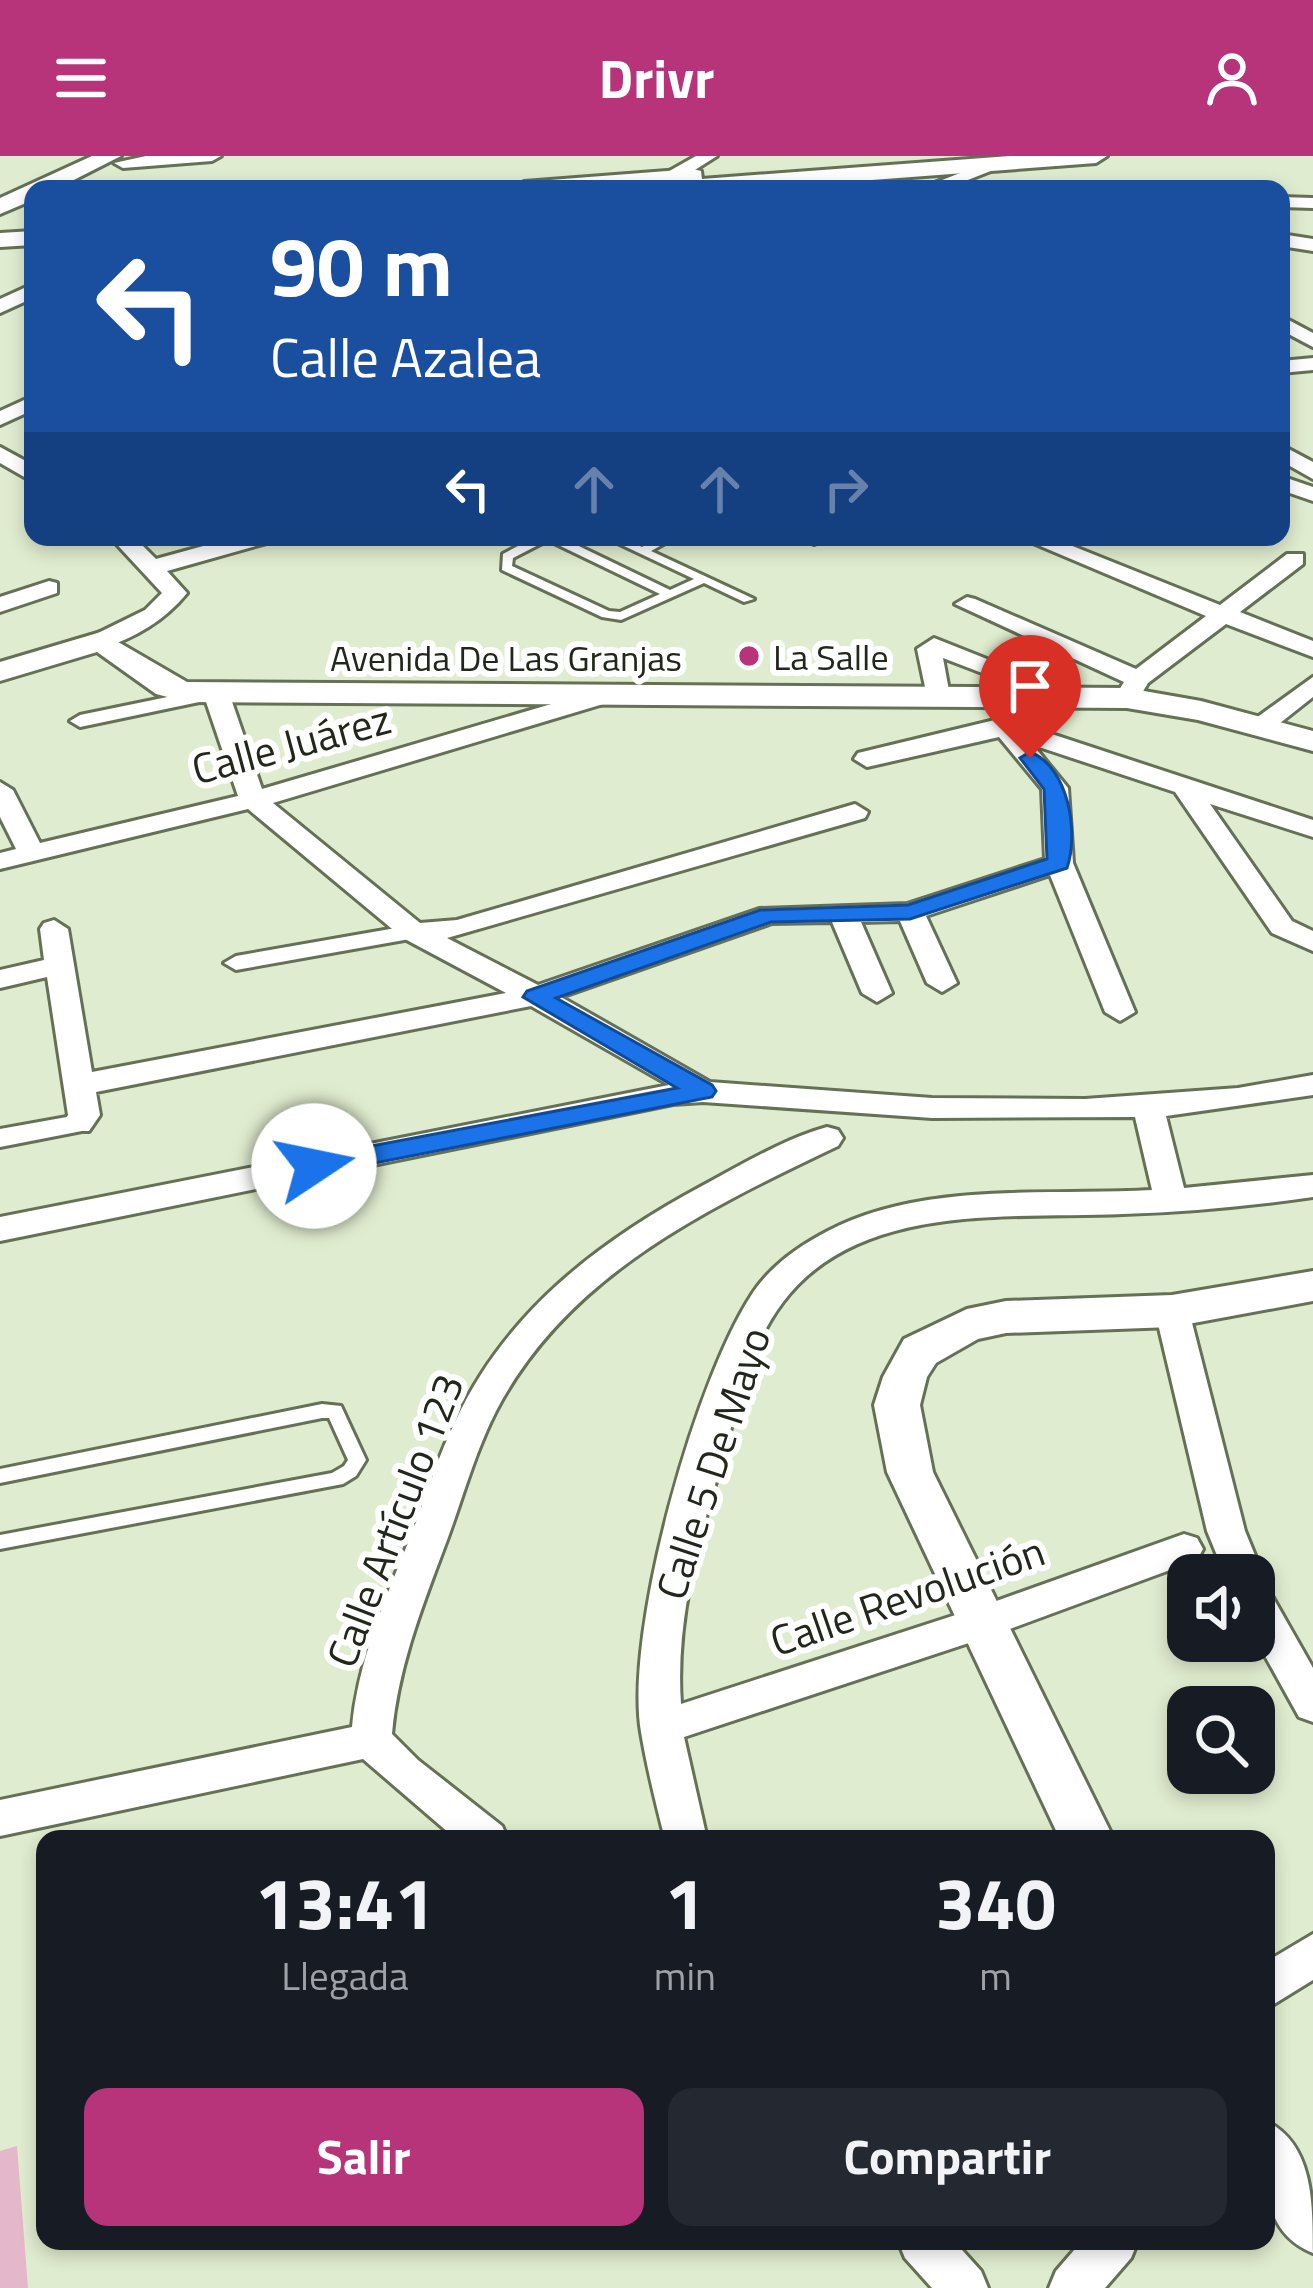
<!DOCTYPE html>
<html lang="es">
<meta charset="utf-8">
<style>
body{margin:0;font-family:"Titillium Web",sans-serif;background:#242831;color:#f1f3f6;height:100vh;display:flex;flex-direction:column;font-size:45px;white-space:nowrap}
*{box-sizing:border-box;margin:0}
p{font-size:39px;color:#9ea1a6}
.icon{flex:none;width:66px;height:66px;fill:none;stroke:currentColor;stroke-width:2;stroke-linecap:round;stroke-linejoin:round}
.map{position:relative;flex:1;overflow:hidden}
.details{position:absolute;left:36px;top:1674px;width:1239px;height:420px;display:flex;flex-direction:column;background:#171b24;border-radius:24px;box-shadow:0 6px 18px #0003}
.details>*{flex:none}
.guide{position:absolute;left:24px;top:24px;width:1266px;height:366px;border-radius:24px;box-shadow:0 6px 18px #0003;background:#1a4fa0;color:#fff;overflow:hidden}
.fabs{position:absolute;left:1167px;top:1398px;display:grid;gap:24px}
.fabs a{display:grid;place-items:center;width:108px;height:108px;border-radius:24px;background:#171b24;box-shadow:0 6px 18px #0003;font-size:60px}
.pin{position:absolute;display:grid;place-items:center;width:102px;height:102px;color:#fff;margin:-123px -51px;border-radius:50% 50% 50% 0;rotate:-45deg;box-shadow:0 0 12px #0007}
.pin .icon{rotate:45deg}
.me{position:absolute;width:132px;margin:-66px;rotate:79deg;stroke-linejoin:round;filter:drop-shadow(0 0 9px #0008)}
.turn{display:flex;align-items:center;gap:42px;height:252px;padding:0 48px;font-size:54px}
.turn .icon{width:156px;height:156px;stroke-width:2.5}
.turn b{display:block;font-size:84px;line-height:102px}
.lanes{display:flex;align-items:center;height:114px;padding:0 48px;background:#0003;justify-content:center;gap:60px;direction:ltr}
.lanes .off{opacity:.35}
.eta{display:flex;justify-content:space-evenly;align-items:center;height:204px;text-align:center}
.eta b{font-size:72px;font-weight:700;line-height:84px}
.primary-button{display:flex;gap:24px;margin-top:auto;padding:24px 48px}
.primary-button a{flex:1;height:138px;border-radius:24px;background:#b8347a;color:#fff;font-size:48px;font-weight:700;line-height:138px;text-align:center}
.primary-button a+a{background:#242831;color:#f1f3f6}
header{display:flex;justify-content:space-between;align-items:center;height:156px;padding:0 48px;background:#b8347a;color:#fff;font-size:54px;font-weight:700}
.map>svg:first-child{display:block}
.green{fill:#e5b7ca}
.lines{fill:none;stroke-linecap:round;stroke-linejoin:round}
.service-casing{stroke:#657056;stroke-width:6}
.pedestrian-casing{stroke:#657056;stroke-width:6}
.minor-casing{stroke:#657056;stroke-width:6}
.tertiary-casing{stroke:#657056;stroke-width:6}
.service{fill:#fff;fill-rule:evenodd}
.pedestrian{fill:#fff;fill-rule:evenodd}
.minor{fill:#fff;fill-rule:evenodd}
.tertiary{fill:#fff;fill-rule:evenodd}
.route{fill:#1a73e8;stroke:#114b97;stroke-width:3}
.poi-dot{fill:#b8347a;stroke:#fff;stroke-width:4.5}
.labels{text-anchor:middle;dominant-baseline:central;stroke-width:12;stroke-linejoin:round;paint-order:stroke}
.far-poi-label{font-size:36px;fill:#22271c;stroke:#fff;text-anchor:start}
.far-street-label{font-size:36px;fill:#22271c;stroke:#fff}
.street-label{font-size:42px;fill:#22271c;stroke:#fff}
</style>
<header><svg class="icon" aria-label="menu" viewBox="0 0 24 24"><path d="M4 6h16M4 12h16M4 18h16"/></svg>Drivr<svg class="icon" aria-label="person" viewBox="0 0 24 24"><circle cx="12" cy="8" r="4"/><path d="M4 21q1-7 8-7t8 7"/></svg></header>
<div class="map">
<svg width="1313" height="2132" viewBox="0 0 1313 2132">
<rect width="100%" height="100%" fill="#e0eccf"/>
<polygon class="green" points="17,1990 28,2132 0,2132 0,1995"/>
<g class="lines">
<g class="service-casing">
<g id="service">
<path d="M535 381H560L670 434 694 423 605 381H620L642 391 661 381H676L651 395 754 443 744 446 704 427 621 464 602 461 502 414 503 398ZM548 384 660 438 620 456 609 455 512 410 513 402Z"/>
<polygon points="798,381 814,381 820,385 814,388"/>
<polygon points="322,1248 341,1250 366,1304 356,1320 343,1328 0,1393 0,1379 332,1317 344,1310 348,1304 329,1262 322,1262 0,1327 0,1313"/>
</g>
</g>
<g class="pedestrian-casing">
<g id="pedestrian">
<polygon points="216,531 223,533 223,541 80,571 70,565 80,559"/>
<polygon points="413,769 425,776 421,781 236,814 224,807 236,800"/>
<polygon points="78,959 91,968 87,974 0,991 0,973"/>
</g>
</g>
<g class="minor-casing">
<g id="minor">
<polygon points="146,0 221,0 212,5 123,12 114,7"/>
<polygon points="696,0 717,0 679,24 679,33 661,33 664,18"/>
<polygon points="996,3 1011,7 945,33 919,33"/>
<polygon points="1281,41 1313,42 1313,52 1281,51"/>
<polygon points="1281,78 1313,83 1313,95 1281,90"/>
<polygon points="33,128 33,142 0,157 0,143"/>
<polygon points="1281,160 1313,177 1313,191 1281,174"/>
<polygon points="1313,202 1313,214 1281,217 1281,205"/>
<polygon points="33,240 33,254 0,269 0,255"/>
<polygon points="1281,289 1313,306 1313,323 1281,305"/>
<polygon points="0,291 33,309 33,326 0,307"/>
<polygon points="1281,320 1313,331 1313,345 1281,334"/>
<path d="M110 381H134L156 403 236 381H273L270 386 167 415 187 437C165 464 134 483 101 492L92 490V480L145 454 162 437Z"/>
<polygon points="1019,381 1050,381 1220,449 1287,398 1303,398 1303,408 1240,456 1313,485 1313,501 1226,468 1148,527 1136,547 1118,547 1114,542 1124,526 955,448 967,441 975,443 1136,513 1206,460"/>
<polygon points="49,425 57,427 57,437 0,456 0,441"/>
<polygon points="934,482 1012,513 1015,518 1003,525 943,502 950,540 946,545 928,545 917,493"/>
<polygon points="1313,521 1313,541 1270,575 1252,575 1248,570 1252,565"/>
<path d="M216 529 229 537 262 633 592 536H610L614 541 610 546 273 647 420 767 457 764 855 648 868 656 865 662 447 782 538 829 759 753 907 748 1045 703 1042 633 999 581 867 611 854 603 858 597 1003 562 1313 664V681L1210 648 1292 765 1313 775V795L1272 777 1175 636 1033 589 1068 632 1073 707 1135 856 1120 865 1105 856 1050 719 926 760 957 827 942 836 927 827 900 765 861 766 892 837 877 846 862 837 832 766 772 767 561 841 710 926 932 942 1085 943 1238 932 1313 919V939L1166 960 1184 1032 1313 1019V1041C1250 1050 1186 1056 1123 1058 1011 1063 859 1045 783 1146 750 1189 738 1247 724 1298 700 1380 675 1461 681 1548L974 1453 1184 1378 1197 1382 1203 1393 1197 1404 996 1478 684 1581 707 1683H665C656 1648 647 1612 641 1576 624 1477 697 1214 757 1131 775 1107 801 1089 828 1075 923 1025 1048 1040 1152 1034L1135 961 932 962 703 946 673 948 0 1085V1061L669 929 531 850 96 936 100 959 89 975H67L62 968 68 959 47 821 0 832V814L44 804 40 773 44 767 54 764 68 773 92 916 506 837 403 782 248 653 0 713V697L16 693 0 661V626L13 634 40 687 238 640 203 537Z"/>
<path d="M827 971 838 974 843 982 838 990C706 1053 567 1119 496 1255 475 1296 463 1341 447 1384 423 1448 398 1510 392 1578L418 1604 502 1670 508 1683H456L363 1603 0 1680V1644L352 1571C358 1506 384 1446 408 1387 424 1347 436 1305 455 1266 506 1156 598 1086 702 1030 741 1009 784 983 827 971Z"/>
<polygon points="1172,1143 1184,1146 1189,1155 1245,1375 1263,1419 1258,1430 1268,1433 1313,1512 1313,1566 1299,1561 1254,1480 1254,1419 1225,1419 1207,1375 1155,1155 1160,1146"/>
<polygon points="1313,1778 1313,1824 1266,1853 1266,1806"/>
<polygon points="898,2085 954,2085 981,2115 988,2132 932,2132 905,2102"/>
<polygon points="1082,2085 1138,2085 1131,2102 1105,2132 1049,2132 1056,2115"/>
</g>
</g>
<g class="tertiary-casing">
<g id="tertiary">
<polygon points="92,0 121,0 56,33 33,33 33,44 0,58 0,42"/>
<polygon points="1010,0 1107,0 1096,7 753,33 513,33 524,26 693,13 701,15 702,23"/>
<polygon points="33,75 33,89 0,91 0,77"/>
<polygon points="101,476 187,526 1127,532 1201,545 1313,575 1313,595 1198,564 1127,552 187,546 156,538 97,496 0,525 0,506"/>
<polygon points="1313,1115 1313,1145 1172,1171 1006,1177 978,1183 936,1207 927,1221 920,1249 933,1316 1114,1683 1060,1683 887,1316 874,1249 883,1221 904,1183 967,1153 1006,1145 1172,1139"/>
<path d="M1266 1965C1313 1988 1313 2046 1313 2097 1257 2074 1266 2016 1266 1965Z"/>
</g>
</g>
<use href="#service" class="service"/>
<use href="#pedestrian" class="pedestrian"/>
<use href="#minor" class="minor"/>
<use href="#tertiary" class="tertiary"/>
</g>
<path class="route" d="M1030 596C1069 611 1079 677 1067 712L910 763 771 766 556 842 712 929 716 935 712 941 314 1019 301 1010 314 1001 677 932 523 841 527 835 760 754 908 749 1047 703 1044 633 1020 602Z"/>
<circle class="poi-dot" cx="749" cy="500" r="12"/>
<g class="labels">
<g class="far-poi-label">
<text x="773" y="500">La Salle</text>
</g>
<g class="far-street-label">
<text x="506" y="501">Avenida De Las Granjas</text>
</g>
<g class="street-label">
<text transform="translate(291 587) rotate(-15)">Calle Juárez</text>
<text transform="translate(712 1307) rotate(-72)">Calle 5 De Mayo</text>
<text transform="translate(394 1364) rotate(-69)">Calle Artículo 123</text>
<text transform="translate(907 1439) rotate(-19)">Calle Revolución</text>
</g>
</g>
</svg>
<div class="fabs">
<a><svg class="icon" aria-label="sound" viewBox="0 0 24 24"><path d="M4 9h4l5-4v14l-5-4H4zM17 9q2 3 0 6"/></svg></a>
<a><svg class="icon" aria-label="search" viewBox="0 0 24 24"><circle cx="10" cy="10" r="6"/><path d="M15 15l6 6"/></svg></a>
</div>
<div class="pin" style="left:1030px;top:602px;background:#d93025"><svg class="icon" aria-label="arrive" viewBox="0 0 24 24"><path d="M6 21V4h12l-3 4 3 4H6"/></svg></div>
<svg class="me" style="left:314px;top:1010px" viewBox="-20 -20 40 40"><circle r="19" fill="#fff"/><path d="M0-13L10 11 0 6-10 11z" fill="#1a73e8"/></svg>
<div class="guide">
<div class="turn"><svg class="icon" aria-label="left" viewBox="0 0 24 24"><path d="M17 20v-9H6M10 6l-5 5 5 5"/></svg><div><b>90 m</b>Calle Azalea</div></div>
<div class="lanes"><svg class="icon" aria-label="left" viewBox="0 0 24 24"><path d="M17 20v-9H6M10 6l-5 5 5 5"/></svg><svg class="icon off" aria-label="ahead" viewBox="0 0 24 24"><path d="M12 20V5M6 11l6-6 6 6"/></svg><svg class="icon off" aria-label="ahead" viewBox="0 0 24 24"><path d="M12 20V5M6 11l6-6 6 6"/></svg><svg class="icon off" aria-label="right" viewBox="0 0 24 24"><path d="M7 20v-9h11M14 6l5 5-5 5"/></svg></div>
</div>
<section class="details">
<div class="eta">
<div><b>13:41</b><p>Llegada</p></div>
<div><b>1</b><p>min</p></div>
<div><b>340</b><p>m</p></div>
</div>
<div class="primary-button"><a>Salir</a><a>Compartir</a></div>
</section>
</div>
